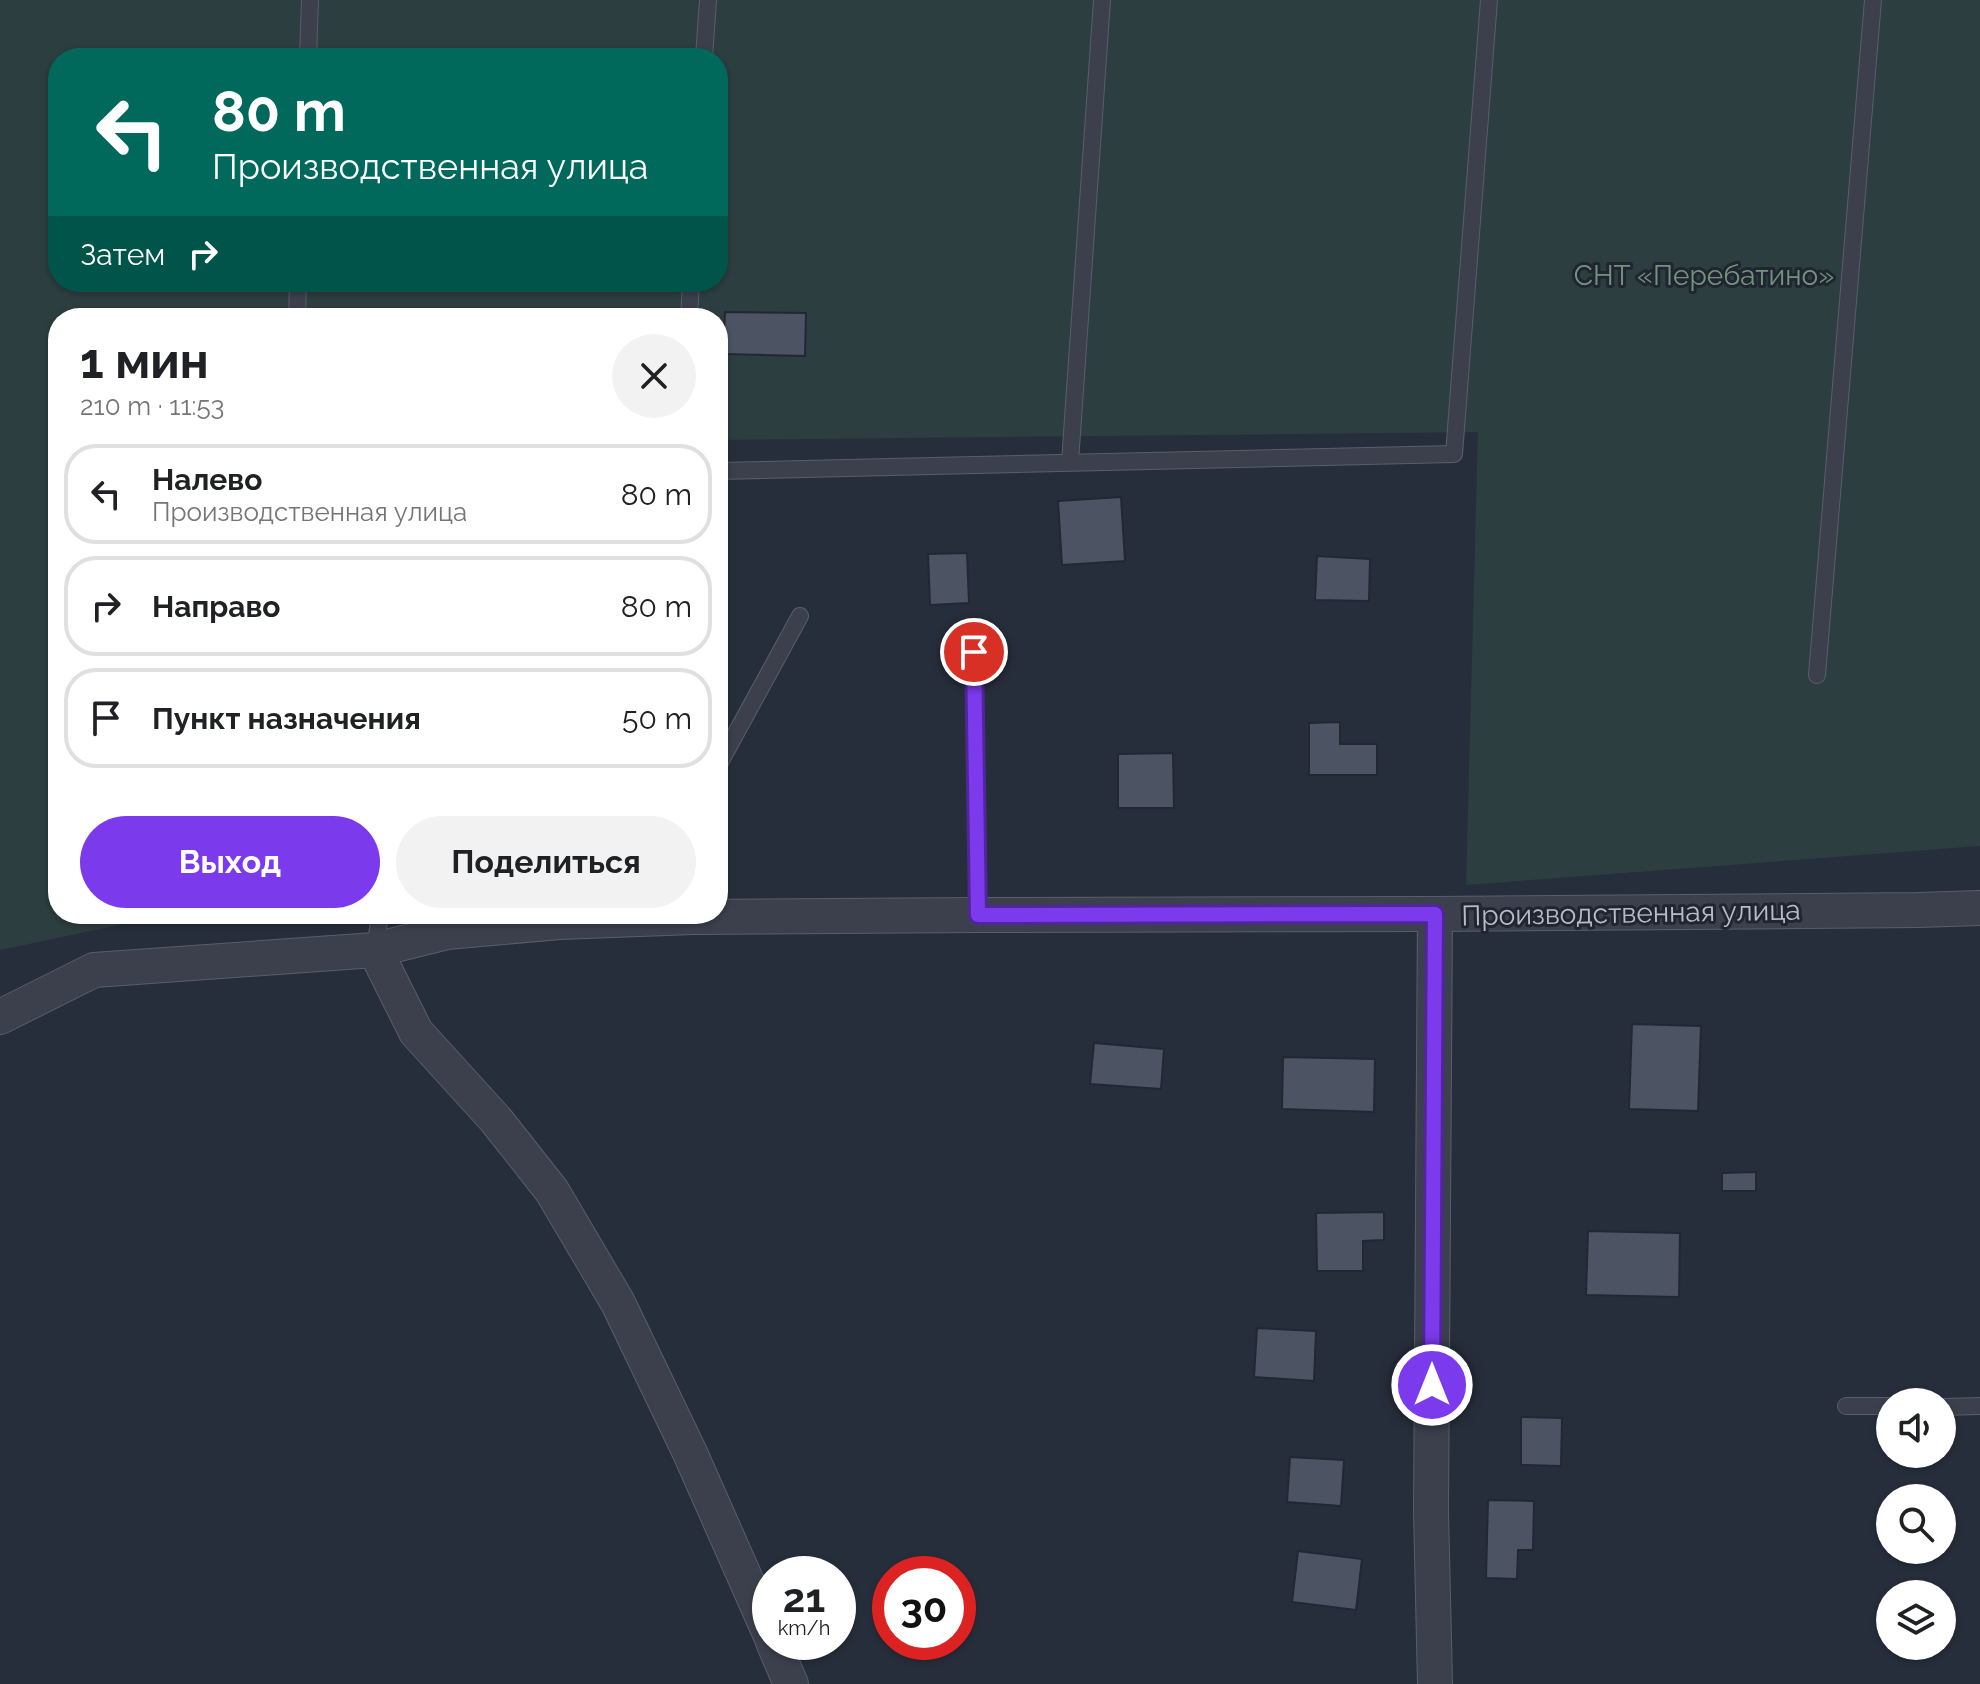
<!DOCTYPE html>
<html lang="ru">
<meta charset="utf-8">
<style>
body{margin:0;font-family:Raleway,sans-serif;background:#f2f2f2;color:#202124;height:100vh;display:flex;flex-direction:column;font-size:30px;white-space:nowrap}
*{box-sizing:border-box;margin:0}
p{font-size:26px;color:#757577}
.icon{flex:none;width:44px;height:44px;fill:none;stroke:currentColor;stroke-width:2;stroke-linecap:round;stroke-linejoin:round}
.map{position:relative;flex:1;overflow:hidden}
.sheet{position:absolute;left:48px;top:308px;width:680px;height:616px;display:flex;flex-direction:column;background:#fff;border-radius:32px;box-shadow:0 2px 6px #0004}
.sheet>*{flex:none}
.top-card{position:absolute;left:48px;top:48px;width:680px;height:244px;border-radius:32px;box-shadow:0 2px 6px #0004;background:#00695c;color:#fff;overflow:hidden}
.fabs{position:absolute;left:1876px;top:1388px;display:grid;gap:16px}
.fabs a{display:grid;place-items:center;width:80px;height:80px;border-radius:50%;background:#fff;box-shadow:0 2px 6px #0004;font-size:40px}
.speed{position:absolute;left:752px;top:1556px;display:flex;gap:16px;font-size:40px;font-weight:700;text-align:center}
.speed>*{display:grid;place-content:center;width:104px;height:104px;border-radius:50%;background:#fff;box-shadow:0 2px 6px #0004;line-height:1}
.speed small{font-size:20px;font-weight:400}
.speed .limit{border:12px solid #d22;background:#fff;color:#111}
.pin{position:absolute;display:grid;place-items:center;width:68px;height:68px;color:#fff;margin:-34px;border:4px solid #fff;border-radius:50%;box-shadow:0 2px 8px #0007}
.me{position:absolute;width:88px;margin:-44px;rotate:0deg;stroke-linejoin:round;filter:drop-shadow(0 0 6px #0008)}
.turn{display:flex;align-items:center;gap:28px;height:168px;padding:0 32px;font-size:36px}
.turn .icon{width:104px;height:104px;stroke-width:2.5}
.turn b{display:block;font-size:56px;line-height:68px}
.then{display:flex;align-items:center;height:76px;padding:0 32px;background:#0003;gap:16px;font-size:30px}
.round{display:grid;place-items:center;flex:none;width:84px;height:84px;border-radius:42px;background:#f2f2f2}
.headline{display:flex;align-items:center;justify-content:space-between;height:136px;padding:0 32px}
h1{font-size:48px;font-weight:700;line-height:60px}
.cta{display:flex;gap:16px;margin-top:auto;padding:16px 32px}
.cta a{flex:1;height:92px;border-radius:48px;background:#7c3aed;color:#fff;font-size:32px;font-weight:700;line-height:92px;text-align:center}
.cta a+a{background:#f2f2f2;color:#202124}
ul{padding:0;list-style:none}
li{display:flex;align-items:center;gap:24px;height:100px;margin:0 16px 12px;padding:0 16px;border:4px solid #e0e0e0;border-radius:32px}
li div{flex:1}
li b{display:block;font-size:30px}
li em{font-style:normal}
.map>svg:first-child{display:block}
.green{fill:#2d3e40;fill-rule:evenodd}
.building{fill:#4c5362;stroke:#222733;stroke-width:2}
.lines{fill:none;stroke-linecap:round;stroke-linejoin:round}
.service-casing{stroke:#595e6a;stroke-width:18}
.minor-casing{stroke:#595e6a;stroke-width:36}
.service{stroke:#3b404c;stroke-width:16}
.minor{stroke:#3b404c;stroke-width:34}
.route-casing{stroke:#51269a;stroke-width:20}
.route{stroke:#7c3aed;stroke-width:14}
.labels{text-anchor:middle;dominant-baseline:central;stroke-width:6;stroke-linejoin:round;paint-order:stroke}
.park-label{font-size:28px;fill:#71957c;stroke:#202531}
.street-label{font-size:28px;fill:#b7bbc7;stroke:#202531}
</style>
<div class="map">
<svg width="1980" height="1684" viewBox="0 0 1980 1684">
<rect width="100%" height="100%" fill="#272e3b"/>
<path class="green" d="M0 0H1980V846L1466 885 1478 432 718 440V318H58V914H172L0 950ZM58 58H718V282H58Z"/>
<g class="building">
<polygon points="725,312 806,313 805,356 723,354"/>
<polygon points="1121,497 1125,561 1062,565 1058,501"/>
<polygon points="967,553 969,603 930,605 928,554"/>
<polygon points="1317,556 1370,559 1369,601 1315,600"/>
<polygon points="1340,722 1340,744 1377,744 1377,775 1309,775 1309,723"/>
<polygon points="1173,753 1174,808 1118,808 1118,754"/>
<polygon points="1632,1024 1701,1026 1698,1111 1629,1109"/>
<polygon points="1094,1043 1164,1049 1161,1089 1090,1084"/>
<polygon points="1283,1057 1375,1059 1374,1112 1282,1109"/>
<polygon points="1756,1172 1756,1191 1722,1191 1722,1173"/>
<polygon points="1384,1212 1384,1240 1363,1241 1363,1271 1317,1271 1316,1213"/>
<polygon points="1588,1231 1680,1233 1679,1297 1586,1295"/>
<polygon points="1257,1328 1316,1331 1314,1381 1254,1377"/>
<polygon points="1521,1417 1562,1418 1561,1466 1521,1465"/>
<polygon points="1290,1457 1344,1460 1341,1506 1287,1502"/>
<polygon points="1488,1500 1534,1501 1533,1550 1518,1550 1517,1579 1486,1578"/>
<polygon points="1298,1551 1362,1559 1356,1610 1292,1602"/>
</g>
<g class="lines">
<g class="service-casing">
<g id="service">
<polyline points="308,58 310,0"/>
<polyline points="704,58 708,0"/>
<polyline points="297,318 298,282"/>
<polyline points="689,318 691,282"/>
<polyline points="1070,462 1102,0"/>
<polyline points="718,471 1454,454 1489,0"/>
<polyline points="974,652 978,915"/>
<polyline points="1817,675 1873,0"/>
<polyline points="718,766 800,616"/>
<polyline points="375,950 380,914"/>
<polyline points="1846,1406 1890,1406"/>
<polyline points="1942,1407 1980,1406"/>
</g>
</g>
<g class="minor-casing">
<g id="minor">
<polyline points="375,950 416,1032 496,1120 552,1191 618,1303 690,1453 770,1634"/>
<polyline points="0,1017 94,970 375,950 447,932 559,922 693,917 978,915 1435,914 1918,910 1980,908"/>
<polyline points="773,1642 791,1684"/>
<polyline points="1435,1684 1431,1511 1435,914"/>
</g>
</g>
<use href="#service" class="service"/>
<use href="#minor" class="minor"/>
</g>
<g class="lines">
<g class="route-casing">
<polyline id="route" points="974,652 978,915 1435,914 1432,1385"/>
</g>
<use href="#route" class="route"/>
</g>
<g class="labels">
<g class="park-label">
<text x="1704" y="275">СНТ «Перебатино»</text>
</g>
<g class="street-label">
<text transform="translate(1631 913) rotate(-1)">Производственная улица</text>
</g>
</g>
</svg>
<div class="fabs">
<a><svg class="icon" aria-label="sound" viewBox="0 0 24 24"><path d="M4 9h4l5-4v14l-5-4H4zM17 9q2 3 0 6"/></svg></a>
<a><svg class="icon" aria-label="search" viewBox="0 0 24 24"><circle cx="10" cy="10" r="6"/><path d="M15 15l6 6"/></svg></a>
<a><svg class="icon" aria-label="layers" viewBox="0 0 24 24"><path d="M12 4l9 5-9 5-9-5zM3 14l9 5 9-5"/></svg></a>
</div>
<div class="speed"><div>21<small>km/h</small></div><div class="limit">30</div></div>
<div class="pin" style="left:974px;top:652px;background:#d93025"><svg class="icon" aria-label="arrive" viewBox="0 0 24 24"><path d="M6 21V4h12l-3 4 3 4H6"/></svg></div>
<svg class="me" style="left:1432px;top:1385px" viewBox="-20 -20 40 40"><circle r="17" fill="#7c3aed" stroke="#fff" stroke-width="3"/><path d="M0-11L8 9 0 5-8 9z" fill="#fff"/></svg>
<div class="top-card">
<div class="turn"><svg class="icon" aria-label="left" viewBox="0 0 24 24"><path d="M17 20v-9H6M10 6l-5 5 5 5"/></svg><div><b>80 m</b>Производственная улица</div></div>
<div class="then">Затем<svg class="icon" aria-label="right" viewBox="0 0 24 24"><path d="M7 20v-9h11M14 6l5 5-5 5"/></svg></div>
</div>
<section class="sheet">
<div class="headline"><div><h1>1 мин</h1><p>210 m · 11:53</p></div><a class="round"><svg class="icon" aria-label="close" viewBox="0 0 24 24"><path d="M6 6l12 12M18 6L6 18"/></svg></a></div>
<ul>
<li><svg class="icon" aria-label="left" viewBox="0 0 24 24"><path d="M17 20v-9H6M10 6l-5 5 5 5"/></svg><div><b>Налево</b><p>Производственная улица</p></div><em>80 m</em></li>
<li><svg class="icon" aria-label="right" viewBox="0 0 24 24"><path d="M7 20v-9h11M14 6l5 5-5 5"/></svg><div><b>Направо</b></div><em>80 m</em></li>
<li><svg class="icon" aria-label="arrive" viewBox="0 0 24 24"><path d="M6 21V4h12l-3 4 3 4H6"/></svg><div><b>Пункт назначения</b></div><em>50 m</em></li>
</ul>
<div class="cta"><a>Выход</a><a>Поделиться</a></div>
</section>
</div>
